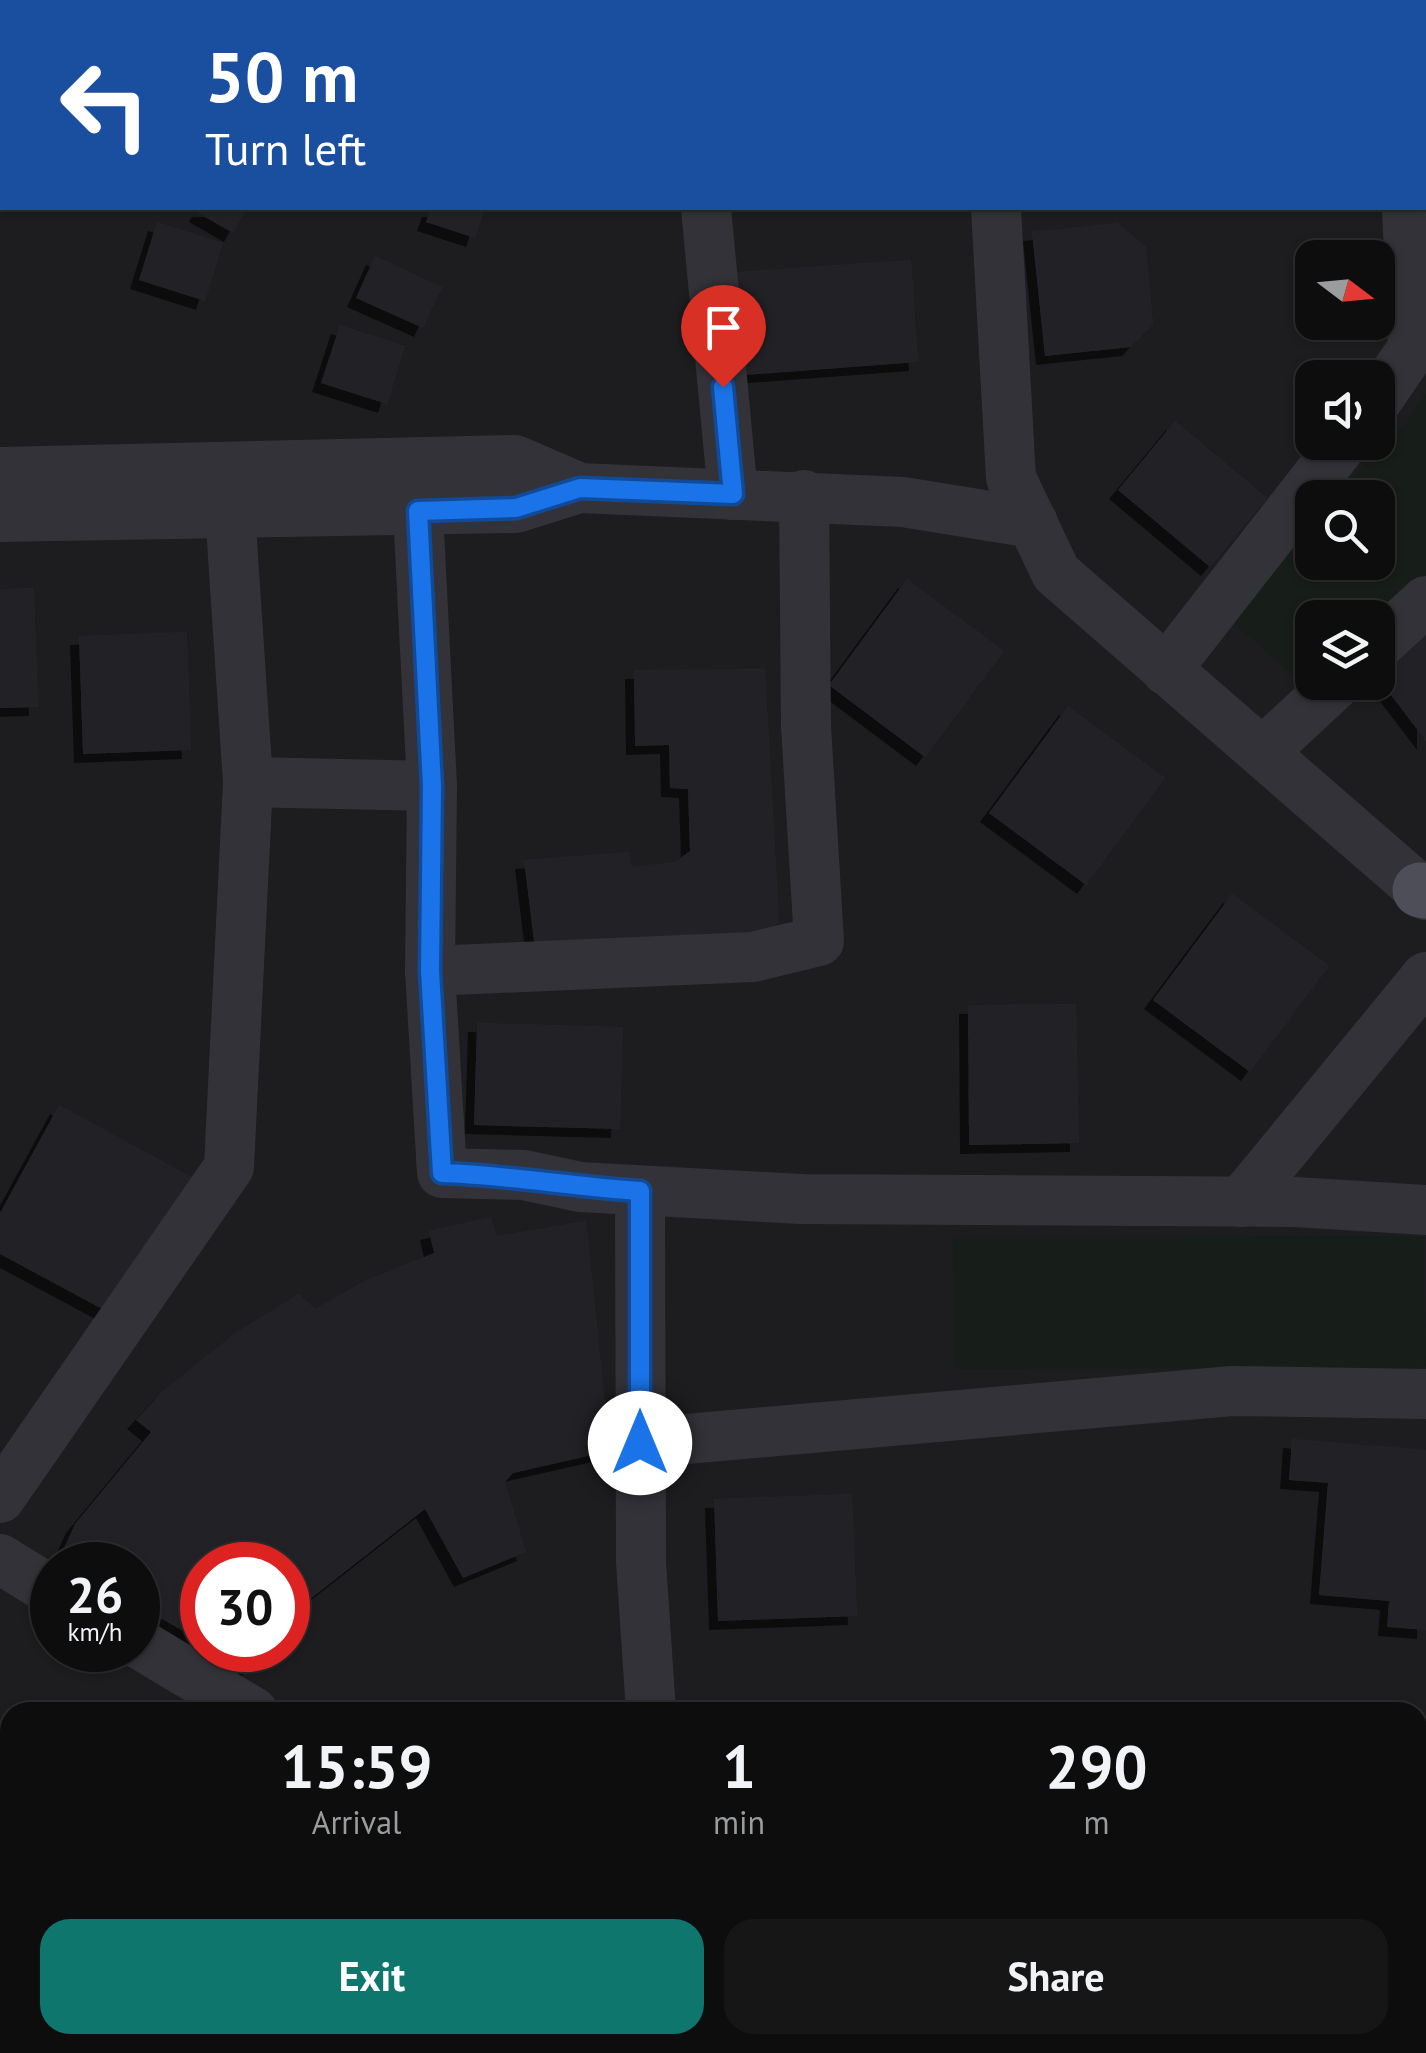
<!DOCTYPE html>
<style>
body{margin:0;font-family:"PT Sans",sans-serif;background:#161617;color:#f1f3f6;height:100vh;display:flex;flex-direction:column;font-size:38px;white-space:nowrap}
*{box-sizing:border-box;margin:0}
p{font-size:32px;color:#9a9c9e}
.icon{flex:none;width:55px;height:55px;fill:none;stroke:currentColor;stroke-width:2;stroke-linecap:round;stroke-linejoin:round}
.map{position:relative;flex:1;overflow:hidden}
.side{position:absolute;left:0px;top:1702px;width:1428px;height:352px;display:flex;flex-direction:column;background:#0d0d0e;border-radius:30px 30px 0 0;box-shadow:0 2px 8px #0004,0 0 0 2px #2d2d2e}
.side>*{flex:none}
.top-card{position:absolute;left:0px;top:0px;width:1428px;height:210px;box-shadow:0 2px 8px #0004,0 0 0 2px #2d2d2e;background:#1a4fa0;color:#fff;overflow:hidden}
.needle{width:65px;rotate:106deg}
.controls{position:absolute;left:1295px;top:240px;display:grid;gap:20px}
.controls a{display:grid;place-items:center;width:100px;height:100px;border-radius:20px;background:#0d0d0e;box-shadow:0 2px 8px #0004,0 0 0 2px #2d2d2e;font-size:50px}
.speed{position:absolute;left:30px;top:1542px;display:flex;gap:20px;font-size:50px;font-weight:700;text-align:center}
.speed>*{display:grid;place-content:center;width:130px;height:130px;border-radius:50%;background:#0d0d0e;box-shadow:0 2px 8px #0004,0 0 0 2px #2d2d2e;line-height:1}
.speed small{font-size:25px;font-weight:400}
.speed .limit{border:15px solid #d22;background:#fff;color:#111}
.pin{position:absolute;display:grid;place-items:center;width:85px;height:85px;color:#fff;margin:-102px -42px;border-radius:50% 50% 50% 0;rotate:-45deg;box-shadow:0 0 10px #0007}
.pin .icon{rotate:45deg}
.me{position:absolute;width:110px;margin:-55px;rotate:0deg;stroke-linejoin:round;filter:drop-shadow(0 0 8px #0008)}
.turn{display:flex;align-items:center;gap:35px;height:210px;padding:0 40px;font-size:45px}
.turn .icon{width:130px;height:130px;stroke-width:2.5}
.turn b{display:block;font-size:70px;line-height:85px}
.eta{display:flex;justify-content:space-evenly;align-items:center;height:170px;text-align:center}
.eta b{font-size:60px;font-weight:800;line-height:70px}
.cta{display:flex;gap:20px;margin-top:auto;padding:20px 40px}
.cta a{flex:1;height:115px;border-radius:30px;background:#0f766e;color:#fff;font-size:40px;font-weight:800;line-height:115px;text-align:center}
.cta a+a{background:#161617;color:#f1f3f6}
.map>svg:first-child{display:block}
.built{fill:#1d1d1f;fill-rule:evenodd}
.green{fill:#171d19}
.building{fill:#242427;filter:url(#shadow)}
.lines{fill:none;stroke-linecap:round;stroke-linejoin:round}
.minor{stroke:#323238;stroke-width:50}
.major{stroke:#4d4e57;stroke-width:55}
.route-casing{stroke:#114b97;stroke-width:25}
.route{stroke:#1a73e8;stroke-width:18}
</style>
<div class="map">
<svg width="1426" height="2053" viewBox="0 0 1426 2053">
<defs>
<filter id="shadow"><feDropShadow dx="-9" dy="9" stdDeviation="0" flood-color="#0009"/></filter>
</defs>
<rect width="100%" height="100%" fill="#111112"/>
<path class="built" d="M0 0H1426V2053H0ZM2 2H1425V208H2ZM1312 258H1378V322H1312ZM1312 378H1378V442H1312ZM1312 498H1378V562H1312ZM1312 618H1378V682H1312ZM52 1565H138V1650H52ZM202 1565H288V1650H202ZM10 1712H1418V2045H10Z"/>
<g class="green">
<polygon points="1426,393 1426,579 1378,618 1312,618 1311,691 1222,613 1312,519 1312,562 1378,562 1378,498 1333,497 1407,422"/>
<polygon points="1423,1236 1426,1367 954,1369 953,1237"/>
</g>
<g class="building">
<polygon points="201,208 247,208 233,233 198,213"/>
<polygon points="431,208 485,208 475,238 426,222"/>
<polygon points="157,222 223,243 205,301 139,280"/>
<polygon points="1117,223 1146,247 1153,324 1131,347 1045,356 1032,232"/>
<polygon points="375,256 442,287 423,328 356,298"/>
<polygon points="911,260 918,362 744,375 736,272"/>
<polygon points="340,325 405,346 387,404 321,383"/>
<polygon points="1175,421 1267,498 1210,567 1118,490"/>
<polygon points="907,579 1004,651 925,757 829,685"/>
<polygon points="34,588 38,707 0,708 0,589"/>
<polygon points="1426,620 1426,741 1378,678 1378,657"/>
<polygon points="187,632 191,750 83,754 79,636"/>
<polygon points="765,669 779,922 759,939 536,957 524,860 628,852 632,867 675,862 690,851 688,789 670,788 669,745 635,746 634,670"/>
<polygon points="1068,706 1165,778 1086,885 989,813"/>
<polygon points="1232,894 1329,966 1250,1072 1153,1000"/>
<polygon points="1076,1004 1079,1143 969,1145 968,1005"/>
<polygon points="477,1023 623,1027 620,1129 474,1125"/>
<polygon points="59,1105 195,1179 119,1318 0,1254 0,1213"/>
<polygon points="491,1217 497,1236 586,1221 610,1451 513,1473 505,1482 526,1552 463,1578 425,1509 305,1603 288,1624 288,1565 202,1565 202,1642 138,1605 138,1565 69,1565 59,1559 75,1524 151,1432 136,1420 162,1392 234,1334 299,1294 315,1309 365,1281 434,1253 429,1231"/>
<polygon points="1292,1439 1426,1450 1426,1630 1387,1627 1389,1601 1319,1595 1328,1483 1289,1480"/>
<polygon points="852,1494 857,1616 718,1621 714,1499"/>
<polygon points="216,1650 265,1650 249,1669"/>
<polygon points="1426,1940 1426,2053 1422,2053 1418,2046 1418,1946"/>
<polygon points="384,2045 529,2045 524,2053 379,2053"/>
<polygon points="1196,2045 1299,2045 1306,2053 1187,2053"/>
</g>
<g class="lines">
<g class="minor">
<polyline points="687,0 687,2"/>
<polyline points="986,0 986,2"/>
<polyline points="1394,0 1394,2"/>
<polyline points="706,208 733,495"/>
<polyline points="996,208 1011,478 1056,573 1426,895"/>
<polyline points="1378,399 1413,348 1407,208"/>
<polyline points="0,472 515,460 580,488"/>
<polyline points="418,511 432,786 430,971 442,1173 524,1175 580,1187 801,1199 1295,1202 1426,1210"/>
<polyline points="0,517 516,508 580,488 903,502 1033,523"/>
<polyline points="1378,645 1426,601"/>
<polyline points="1166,670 1344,442"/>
<polyline points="1265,750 1338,682"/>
<polyline points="248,782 432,786"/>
<polyline points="430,971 753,957 819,941 806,726 804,495"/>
<polyline points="640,1191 641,1562 651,1712"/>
<polyline points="1241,1202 1426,977"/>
<polyline points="641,1443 1232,1391 1426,1394"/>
<polyline points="0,1498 229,1167 248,782 230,511"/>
<polyline points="0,1559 52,1591"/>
<polyline points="138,1643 253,1712"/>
<polyline points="1418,1769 1426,1763"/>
<polyline points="1418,1827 1426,1821"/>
<polyline points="0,2001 10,1984"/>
<polyline points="669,2045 676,2053"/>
<polyline points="818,2045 824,2053"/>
<polyline points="1011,2053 1022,2045"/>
<polyline points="1114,2053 1125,2045"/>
</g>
<polyline class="major" points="1420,890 1426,891"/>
</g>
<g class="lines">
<g class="route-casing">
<path id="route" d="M640 1443V1191C573 1187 510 1175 442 1173L430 971 432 786 418 511 516 508 580 488 733 494 723 387"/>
</g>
<use href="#route" class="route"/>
</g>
</svg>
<div class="controls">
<a><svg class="needle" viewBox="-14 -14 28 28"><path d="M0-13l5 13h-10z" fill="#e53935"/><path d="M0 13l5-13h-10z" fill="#9a9c9e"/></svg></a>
<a><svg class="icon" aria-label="sound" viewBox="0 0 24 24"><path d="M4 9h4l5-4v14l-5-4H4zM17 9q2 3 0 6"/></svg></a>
<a><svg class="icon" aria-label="search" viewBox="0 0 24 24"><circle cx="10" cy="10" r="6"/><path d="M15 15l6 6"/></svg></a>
<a><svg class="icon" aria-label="layers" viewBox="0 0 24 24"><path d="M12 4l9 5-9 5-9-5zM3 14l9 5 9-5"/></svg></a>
</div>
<div class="speed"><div>26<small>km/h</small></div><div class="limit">30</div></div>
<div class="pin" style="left:723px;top:387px;background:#d93025"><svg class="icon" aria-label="arrive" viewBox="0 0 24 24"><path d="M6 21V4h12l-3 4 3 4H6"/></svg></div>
<svg class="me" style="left:640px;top:1443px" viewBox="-20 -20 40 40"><circle r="19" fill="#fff"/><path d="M0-13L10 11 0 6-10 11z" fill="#1a73e8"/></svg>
<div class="top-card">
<div class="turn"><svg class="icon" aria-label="left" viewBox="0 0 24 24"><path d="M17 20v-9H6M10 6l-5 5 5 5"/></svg><div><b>50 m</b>Turn left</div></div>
</div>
<section class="side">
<div class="eta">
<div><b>15:59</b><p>Arrival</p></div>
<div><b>1</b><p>min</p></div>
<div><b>290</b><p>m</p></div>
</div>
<div class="cta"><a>Exit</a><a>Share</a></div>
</section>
</div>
